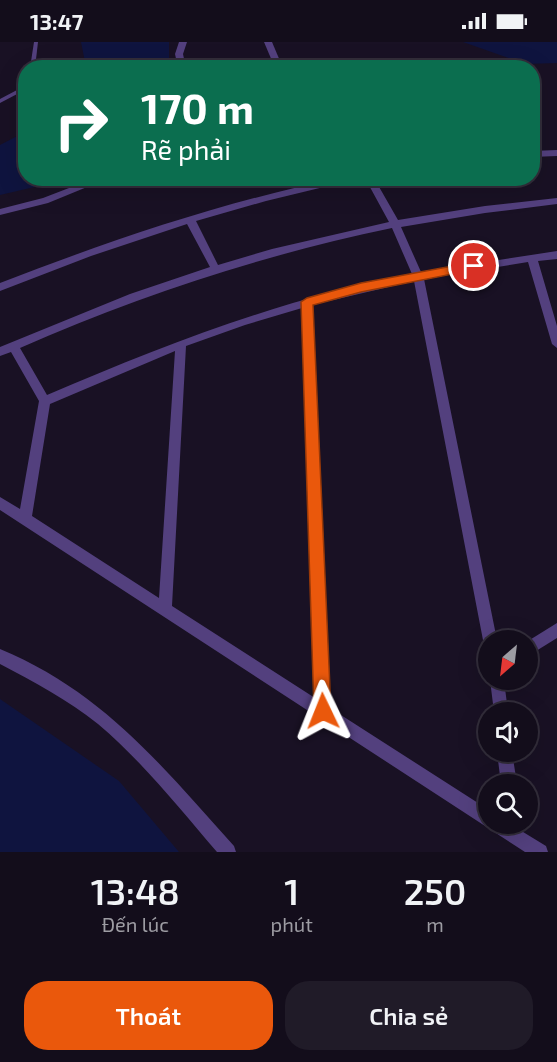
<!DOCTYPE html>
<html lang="vi">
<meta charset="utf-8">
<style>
body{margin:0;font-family:"Exo 2",sans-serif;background:#201b28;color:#f1f3f6;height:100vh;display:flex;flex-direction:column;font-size:22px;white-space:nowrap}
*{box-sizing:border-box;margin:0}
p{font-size:20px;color:#9d9ca3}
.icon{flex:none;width:33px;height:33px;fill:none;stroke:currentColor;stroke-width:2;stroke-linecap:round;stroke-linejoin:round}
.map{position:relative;height:810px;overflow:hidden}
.details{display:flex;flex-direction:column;background:#130d1b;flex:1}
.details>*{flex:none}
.hud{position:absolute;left:18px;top:18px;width:522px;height:126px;border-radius:24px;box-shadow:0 6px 24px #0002,0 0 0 2px #322d3a;background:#0b6e4f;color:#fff;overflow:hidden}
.needle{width:39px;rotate:208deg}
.controls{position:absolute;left:478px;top:588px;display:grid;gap:12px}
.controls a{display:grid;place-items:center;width:60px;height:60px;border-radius:50%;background:#130d1b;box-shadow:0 6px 24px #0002,0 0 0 2px #322d3a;font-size:30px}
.pin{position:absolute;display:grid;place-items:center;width:51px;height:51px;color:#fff;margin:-26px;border:3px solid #fff;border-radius:50%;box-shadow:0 2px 6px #0007}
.me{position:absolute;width:66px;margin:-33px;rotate:358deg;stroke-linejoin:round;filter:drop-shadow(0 0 4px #0008)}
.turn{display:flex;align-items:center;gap:21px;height:126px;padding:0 24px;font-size:27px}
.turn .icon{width:78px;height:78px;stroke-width:2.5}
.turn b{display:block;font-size:42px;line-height:51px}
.eta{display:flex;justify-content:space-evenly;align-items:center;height:102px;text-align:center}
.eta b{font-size:36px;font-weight:600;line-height:42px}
.cta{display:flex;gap:12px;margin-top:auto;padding:12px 24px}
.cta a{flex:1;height:69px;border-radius:24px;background:#ea580c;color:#fff;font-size:24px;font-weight:600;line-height:69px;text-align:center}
.cta a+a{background:#201b28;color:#f1f3f6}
.status{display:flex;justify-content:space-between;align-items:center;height:42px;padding:0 30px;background:#130d1b;direction:ltr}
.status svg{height:16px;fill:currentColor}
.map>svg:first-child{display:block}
.water{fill:#0f143f}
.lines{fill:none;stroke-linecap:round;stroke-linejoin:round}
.service{fill:#53407e;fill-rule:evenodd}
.minor{fill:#53407e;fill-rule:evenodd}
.route{fill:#ea580c;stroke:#983908;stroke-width:1.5}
</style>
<div class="status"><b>13:47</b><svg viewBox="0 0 49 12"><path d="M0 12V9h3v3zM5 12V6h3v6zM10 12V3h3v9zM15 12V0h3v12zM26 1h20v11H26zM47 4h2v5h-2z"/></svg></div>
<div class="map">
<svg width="557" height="810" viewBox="0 0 557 810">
<rect width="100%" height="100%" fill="#191124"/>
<g class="water">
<polygon points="81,0 169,0 169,25 86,25"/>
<polygon points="463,0 557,0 557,21 526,22"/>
<polygon points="25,90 26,136 69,137 0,153 0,103"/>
<polygon points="0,657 119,739 179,810 0,810"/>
</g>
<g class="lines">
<g class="service">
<polygon points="34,0 38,0 35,26 30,26"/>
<polygon points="24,40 26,40 26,45 21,50 0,61 0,57 17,48"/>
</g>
<g class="minor">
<polygon points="179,0 187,0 183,12 186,26 178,26 175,12"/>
<polygon points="264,0 272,0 283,26 275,26"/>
<polygon points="312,24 330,24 334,26 308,26"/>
<polygon points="557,108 557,114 532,115 532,109"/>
<polygon points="95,136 109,136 48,161 0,173 0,167 43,156"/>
<path d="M339 136H361L266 159 196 179 218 223 272 207 389 180 365 136H374L398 178 485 164 557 156V162L485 171 401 185 421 230 557 209V217L538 219 557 284V306L552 302 528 220 424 237 497 598H489V605L485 603 483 598 414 239 312 263 330 666 489 768V782H510L546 804 548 810H525L0 468V455L20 467 39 359 11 310 0 314V305L130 252 210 225 187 182 91 214 0 249V241C111 198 223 160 339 136ZM392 186 412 232C285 256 166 302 47 353L20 306C140 253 263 213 392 186ZM302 266 315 656 172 564 186 304 245 283ZM175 309 159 556 32 474 50 362Z"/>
<polygon points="557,581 557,596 528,614 528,599"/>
<path d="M0 607C102 649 163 725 234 804L236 810H217C179 766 143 720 98 682 68 658 34 640 0 622Z"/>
<polygon points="490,638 504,638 508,670 494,670"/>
<polygon points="497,710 512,710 517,742 501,742"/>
</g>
</g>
<polygon class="route" points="474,220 478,221 478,227 361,250 313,263 331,669 329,675 323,678 317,675 314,669 301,260 307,256 361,241"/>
</svg>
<div class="controls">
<a><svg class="needle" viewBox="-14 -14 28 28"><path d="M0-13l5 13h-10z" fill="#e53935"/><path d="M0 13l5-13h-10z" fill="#9d9ca3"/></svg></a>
<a><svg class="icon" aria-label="sound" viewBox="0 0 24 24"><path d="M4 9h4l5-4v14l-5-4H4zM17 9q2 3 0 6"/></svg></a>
<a><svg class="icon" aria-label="search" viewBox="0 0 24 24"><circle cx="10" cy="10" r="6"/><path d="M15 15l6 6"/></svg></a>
</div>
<div class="pin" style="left:474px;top:224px;background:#d93025"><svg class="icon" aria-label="arrive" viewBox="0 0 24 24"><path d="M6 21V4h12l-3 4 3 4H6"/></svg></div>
<svg class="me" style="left:323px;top:669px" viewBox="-20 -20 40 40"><path d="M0-17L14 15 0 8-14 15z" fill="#ea580c" stroke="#fff" stroke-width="4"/></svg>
<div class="hud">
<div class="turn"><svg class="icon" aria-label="right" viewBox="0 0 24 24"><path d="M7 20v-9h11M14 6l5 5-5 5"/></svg><div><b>170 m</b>Rẽ phải</div></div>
</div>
</div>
<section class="details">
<div class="eta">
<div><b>13:48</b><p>Đến lúc</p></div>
<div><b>1</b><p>phút</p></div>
<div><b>250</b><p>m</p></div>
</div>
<div class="cta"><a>Thoát</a><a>Chia sẻ</a></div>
</section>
